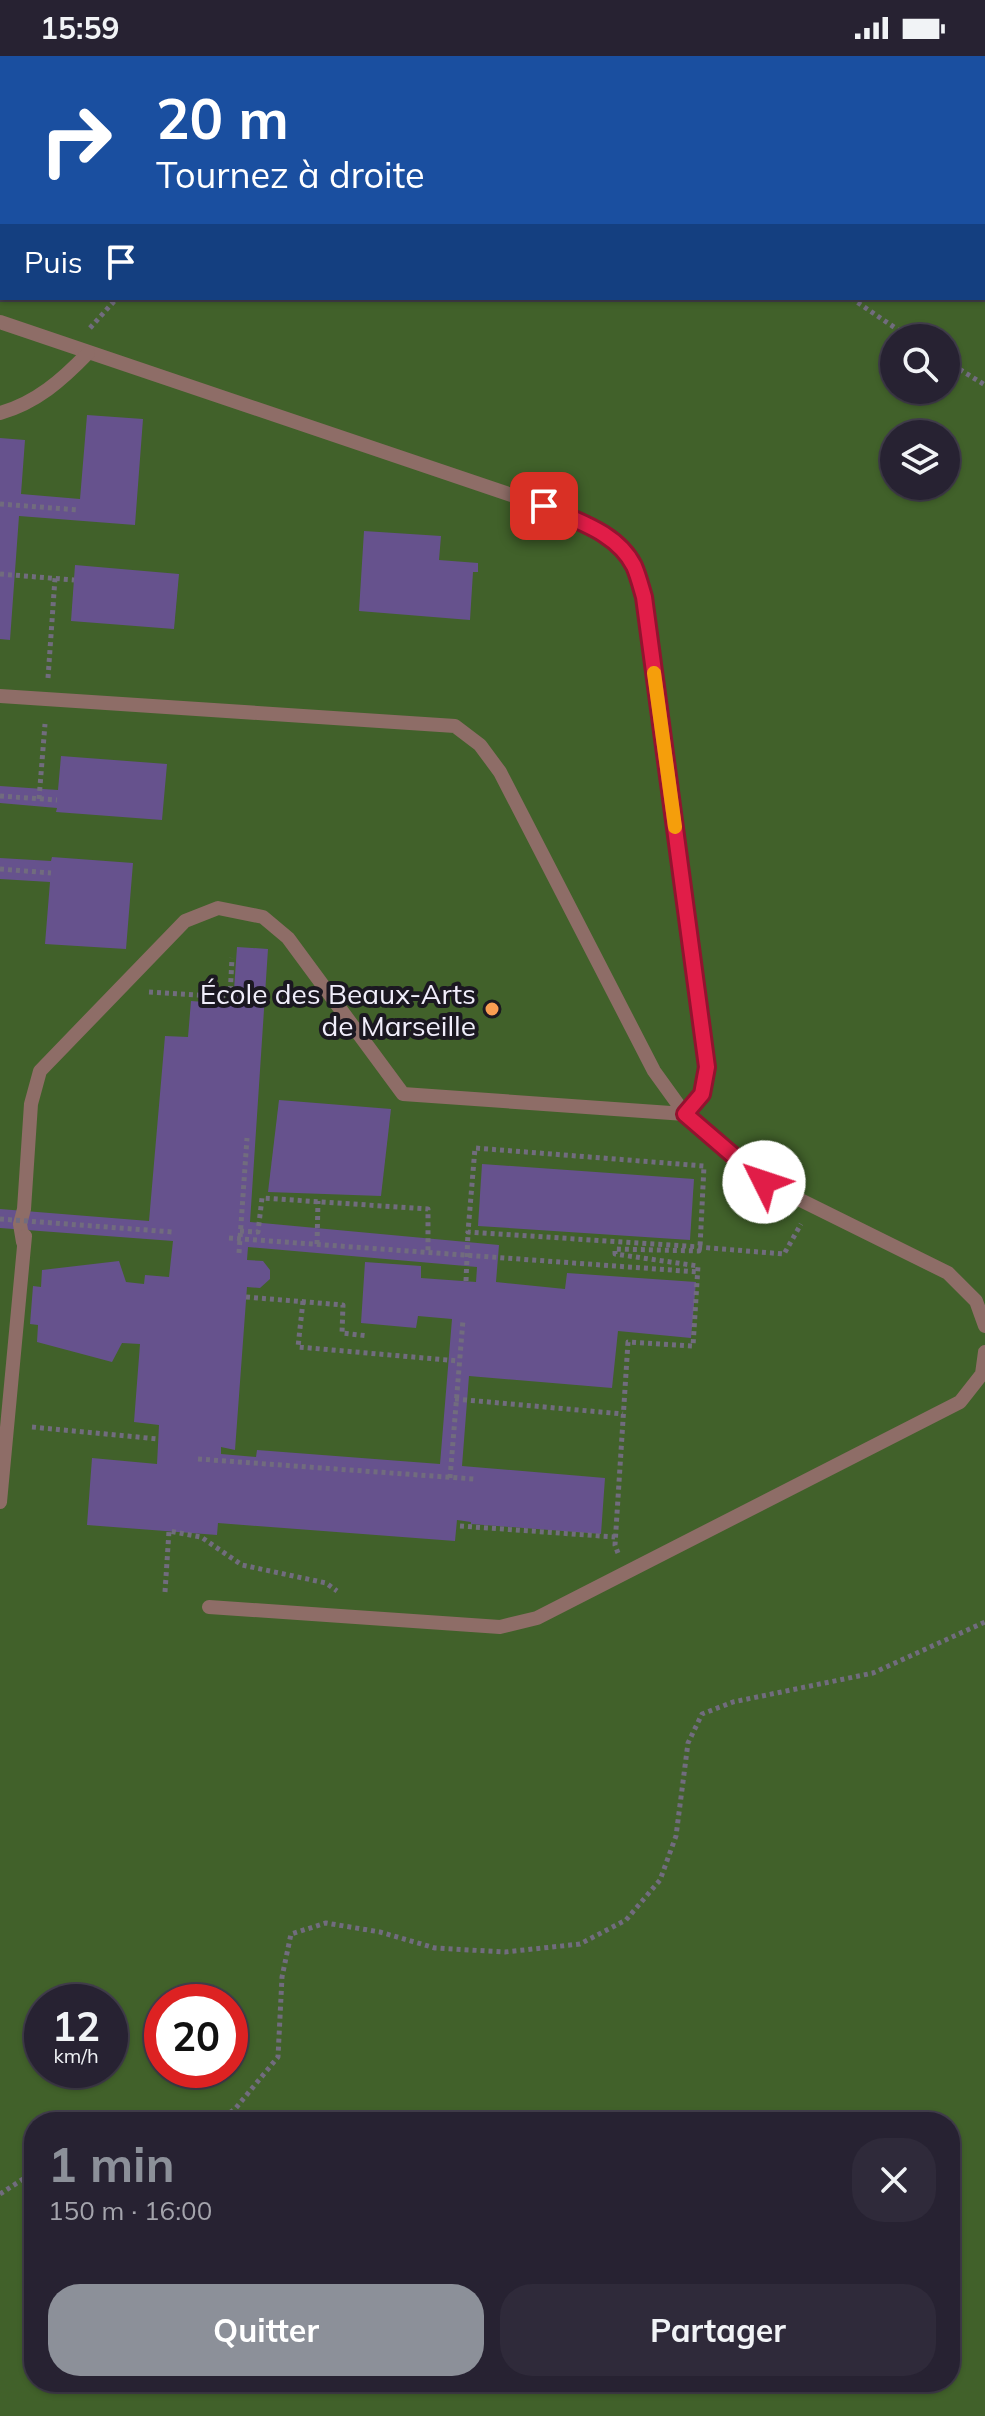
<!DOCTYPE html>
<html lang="fr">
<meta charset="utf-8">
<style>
body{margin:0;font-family:Mulish,sans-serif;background:#2f2a3a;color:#f1f3f6;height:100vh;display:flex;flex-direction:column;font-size:30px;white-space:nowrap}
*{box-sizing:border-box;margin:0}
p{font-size:26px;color:#a4a4ac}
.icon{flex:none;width:44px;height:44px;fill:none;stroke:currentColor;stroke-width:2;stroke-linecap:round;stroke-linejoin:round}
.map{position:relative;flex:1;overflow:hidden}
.panel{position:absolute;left:24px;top:2056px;width:936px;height:280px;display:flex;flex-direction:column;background:#272232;border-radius:32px;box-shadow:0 2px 6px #0004,0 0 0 2px #433f4d}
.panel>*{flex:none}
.guide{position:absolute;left:0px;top:0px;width:986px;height:244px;box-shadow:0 2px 6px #0004,0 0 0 2px #433f4d;background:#1a4fa0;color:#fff;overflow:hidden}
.buttons{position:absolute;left:880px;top:268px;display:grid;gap:16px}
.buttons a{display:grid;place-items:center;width:80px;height:80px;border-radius:50%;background:#272232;box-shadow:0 2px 6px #0004,0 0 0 2px #433f4d;font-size:40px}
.speed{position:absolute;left:24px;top:1928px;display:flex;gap:16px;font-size:40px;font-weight:700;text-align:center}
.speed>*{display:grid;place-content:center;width:104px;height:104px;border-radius:50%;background:#272232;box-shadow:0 2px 6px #0004,0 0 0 2px #433f4d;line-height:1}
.speed small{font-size:20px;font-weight:400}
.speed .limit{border:12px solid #d22;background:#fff;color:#111}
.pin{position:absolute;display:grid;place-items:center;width:68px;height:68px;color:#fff;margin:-34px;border-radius:16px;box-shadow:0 4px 12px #0006}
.me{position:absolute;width:88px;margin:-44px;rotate:311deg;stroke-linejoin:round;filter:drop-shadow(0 0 6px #0008)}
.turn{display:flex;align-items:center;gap:28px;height:168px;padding:0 24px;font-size:36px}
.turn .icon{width:104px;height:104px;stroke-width:2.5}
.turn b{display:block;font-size:56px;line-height:68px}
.then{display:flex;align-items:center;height:76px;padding:0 24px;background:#0003;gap:16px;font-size:30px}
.round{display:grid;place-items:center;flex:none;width:84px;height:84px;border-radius:32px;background:#2f2a3a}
.overview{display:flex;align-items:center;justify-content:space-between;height:136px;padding:0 24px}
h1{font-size:48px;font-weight:700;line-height:60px;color:#8c9099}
.primary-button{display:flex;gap:16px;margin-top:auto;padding:16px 24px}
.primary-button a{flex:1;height:92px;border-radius:32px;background:#8c9099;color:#fff;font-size:32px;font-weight:700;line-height:92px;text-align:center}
.primary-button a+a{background:#2f2a3a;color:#f1f3f6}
.status{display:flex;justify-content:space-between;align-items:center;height:56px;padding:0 40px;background:#272232;direction:ltr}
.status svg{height:22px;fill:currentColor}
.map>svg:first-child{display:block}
.green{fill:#41612a;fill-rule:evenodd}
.building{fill:#66528d;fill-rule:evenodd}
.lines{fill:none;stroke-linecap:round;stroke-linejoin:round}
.path{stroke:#716c7e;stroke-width:5;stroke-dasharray:4 4;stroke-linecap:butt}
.lane{stroke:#8e6d67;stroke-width:14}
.path-bridge{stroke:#716c7e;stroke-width:5;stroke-dasharray:4 4;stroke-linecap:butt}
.route-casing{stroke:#92132f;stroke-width:20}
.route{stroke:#e11d48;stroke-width:14}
.slow{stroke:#f59e0b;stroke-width:14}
.poi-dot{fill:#fb9e52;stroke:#1b1821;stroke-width:3}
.labels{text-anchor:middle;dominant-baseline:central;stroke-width:8;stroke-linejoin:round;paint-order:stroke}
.poi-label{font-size:28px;fill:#f1eefb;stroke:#1b1821;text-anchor:end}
</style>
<div class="status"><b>15:59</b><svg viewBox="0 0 49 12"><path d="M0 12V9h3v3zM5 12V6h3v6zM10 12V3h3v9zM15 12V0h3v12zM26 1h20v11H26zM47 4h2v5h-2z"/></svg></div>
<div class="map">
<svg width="985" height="2360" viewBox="0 0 985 2360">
<rect width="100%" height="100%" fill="#342e42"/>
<path class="green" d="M0 0H985V2360H0ZM2 2H984V242H2ZM894 282H946V334H894ZM894 378H946V430H894ZM42 1946H110V2014H42ZM162 1946H230V2014H162ZM34 2066H950V2326H34Z"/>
<g class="building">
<polygon points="87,359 143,363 135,469 19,460 10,584 0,583 0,382 25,384 21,438 80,443"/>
<polygon points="364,475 441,480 439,504 478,507 478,516 473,516 470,564 359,555"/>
<polygon points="75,509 179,518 174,573 71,565"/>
<polygon points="61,700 167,708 162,764 56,756 57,752 0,747 0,730 58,734"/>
<polygon points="52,801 133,807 126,893 45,888 50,826 0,823 0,802 51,805"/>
<path d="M237 891 268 893 250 1166 499 1189 496 1226 565 1233 567 1217 696 1226 691 1282 618 1275 612 1332 469 1320 462 1410 605 1422 601 1478 471 1468V1466L457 1464 455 1485 218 1467 217 1479 87 1469 92 1402 157 1408 159 1369 134 1366 140 1288 122 1287 112 1306 37 1286 38 1269 30 1268 33 1230 41 1231 42 1214 119 1205 126 1226 144 1228 145 1219 169 1221 173 1185 0 1172V1153L149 1165 165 980 188 981 191 945 233 948ZM248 1191 477 1211 476 1226 421 1222V1210L365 1206 361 1267 416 1272 418 1260 452 1263 440 1408 257 1394 256 1401 221 1398V1391L235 1394 247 1231 260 1232 270 1223V1214L263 1205 247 1204Z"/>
<polygon points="279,1044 391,1053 381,1140 268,1136"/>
<polygon points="482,1108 694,1123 690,1184 478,1170"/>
</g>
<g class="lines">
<g class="path">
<polyline points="745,0 748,2"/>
<polyline points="984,209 985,210"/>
<polyline points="851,242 910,282"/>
<polyline points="90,272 117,242"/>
<polyline points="946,305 985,329"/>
<polyline points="0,448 79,454"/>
<polyline points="0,518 74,524"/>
<polyline points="48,622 55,522"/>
<polyline points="0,740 57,744"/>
<polyline points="39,743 45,668"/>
<polyline points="0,813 51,817"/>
<polyline points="149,936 230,941 232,902"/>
<polyline points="240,1175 258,1176 262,1142 428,1153 428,1196"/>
<polyline points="229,1182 698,1216"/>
<polyline points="317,1188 318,1145"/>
<polyline points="239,1197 247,1082"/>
<polyline points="466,1225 468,1176"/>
<polyline points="246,1241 343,1249 342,1277 368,1280"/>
<polyline points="303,1245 298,1291 459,1305"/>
<polyline points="455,1343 623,1358"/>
<polyline points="32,1371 158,1383"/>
<polyline points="198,1403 474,1423"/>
<polyline points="450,1422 463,1264"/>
<polyline points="460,1470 615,1481"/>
<polyline points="618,1497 615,1489 628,1286 693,1290 698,1210 615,1198 615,1193 699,1195 700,1191 704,1110 475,1092 468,1176 700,1191 710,1192 784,1198 801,1168"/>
<polyline points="165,1536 169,1475 201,1481 242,1509 326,1527 337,1535"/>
<polyline points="217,2066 235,2053 278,2001 282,1921 291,1878 326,1867 380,1876 435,1892 505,1896 580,1888 626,1864 660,1824 676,1780 688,1687 702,1658 733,1646 873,1617 985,1566"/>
<polyline points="0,2138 34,2116"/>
</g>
<g class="lane">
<polyline points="0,266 544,450 611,482 633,509 644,541 707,1011 702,1038 685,1058"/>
<path d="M0 357C36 347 62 324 88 297"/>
<polyline points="0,640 455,670 480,689 500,716 654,1015 685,1058 764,1126 948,1217 976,1245 985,1270"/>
<polyline points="23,1186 20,1168 24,1153 31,1048 40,1015 185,865 218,852 263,861 288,882 403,1038 685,1058"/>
<polyline points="0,1446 25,1180"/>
<polyline points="209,1551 500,1571 537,1562 960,1346 982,1318 985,1296"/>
</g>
<polyline class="path-bridge" points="0,1163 173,1176"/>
</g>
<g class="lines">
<g class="route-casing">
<path id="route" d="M544 450C576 465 617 476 634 510 638 519 641 531 644 541L707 1011 702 1038 685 1058 764 1126"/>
</g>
<use href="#route" class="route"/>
<polyline class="slow" points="654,617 675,771"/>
</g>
<circle class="poi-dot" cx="492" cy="953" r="8"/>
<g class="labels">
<g class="poi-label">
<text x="476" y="937">École des Beaux-Arts<tspan x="476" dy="32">de Marseille</tspan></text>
</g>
</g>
</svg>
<div class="buttons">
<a><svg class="icon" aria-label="search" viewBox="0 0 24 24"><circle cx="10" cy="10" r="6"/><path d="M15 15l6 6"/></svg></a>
<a><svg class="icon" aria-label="layers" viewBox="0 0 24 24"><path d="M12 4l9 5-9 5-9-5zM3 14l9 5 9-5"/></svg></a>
</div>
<div class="speed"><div>12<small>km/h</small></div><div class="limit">20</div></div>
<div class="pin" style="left:544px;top:450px;background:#d93025"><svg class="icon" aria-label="arrive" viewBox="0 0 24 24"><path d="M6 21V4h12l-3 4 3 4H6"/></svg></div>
<svg class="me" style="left:764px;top:1126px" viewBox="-20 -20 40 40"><circle r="19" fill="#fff"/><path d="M0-13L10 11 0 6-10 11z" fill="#e11d48"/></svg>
<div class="guide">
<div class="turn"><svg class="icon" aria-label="right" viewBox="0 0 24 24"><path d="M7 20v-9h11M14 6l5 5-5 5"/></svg><div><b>20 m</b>Tournez à droite</div></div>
<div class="then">Puis<svg class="icon" aria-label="arrive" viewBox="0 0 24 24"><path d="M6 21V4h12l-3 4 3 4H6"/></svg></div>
</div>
<section class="panel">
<div class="overview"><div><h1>1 min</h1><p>150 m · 16:00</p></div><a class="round"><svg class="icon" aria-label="close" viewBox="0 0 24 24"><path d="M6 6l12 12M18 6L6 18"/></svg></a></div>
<div class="primary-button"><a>Quitter</a><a>Partager</a></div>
</section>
</div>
